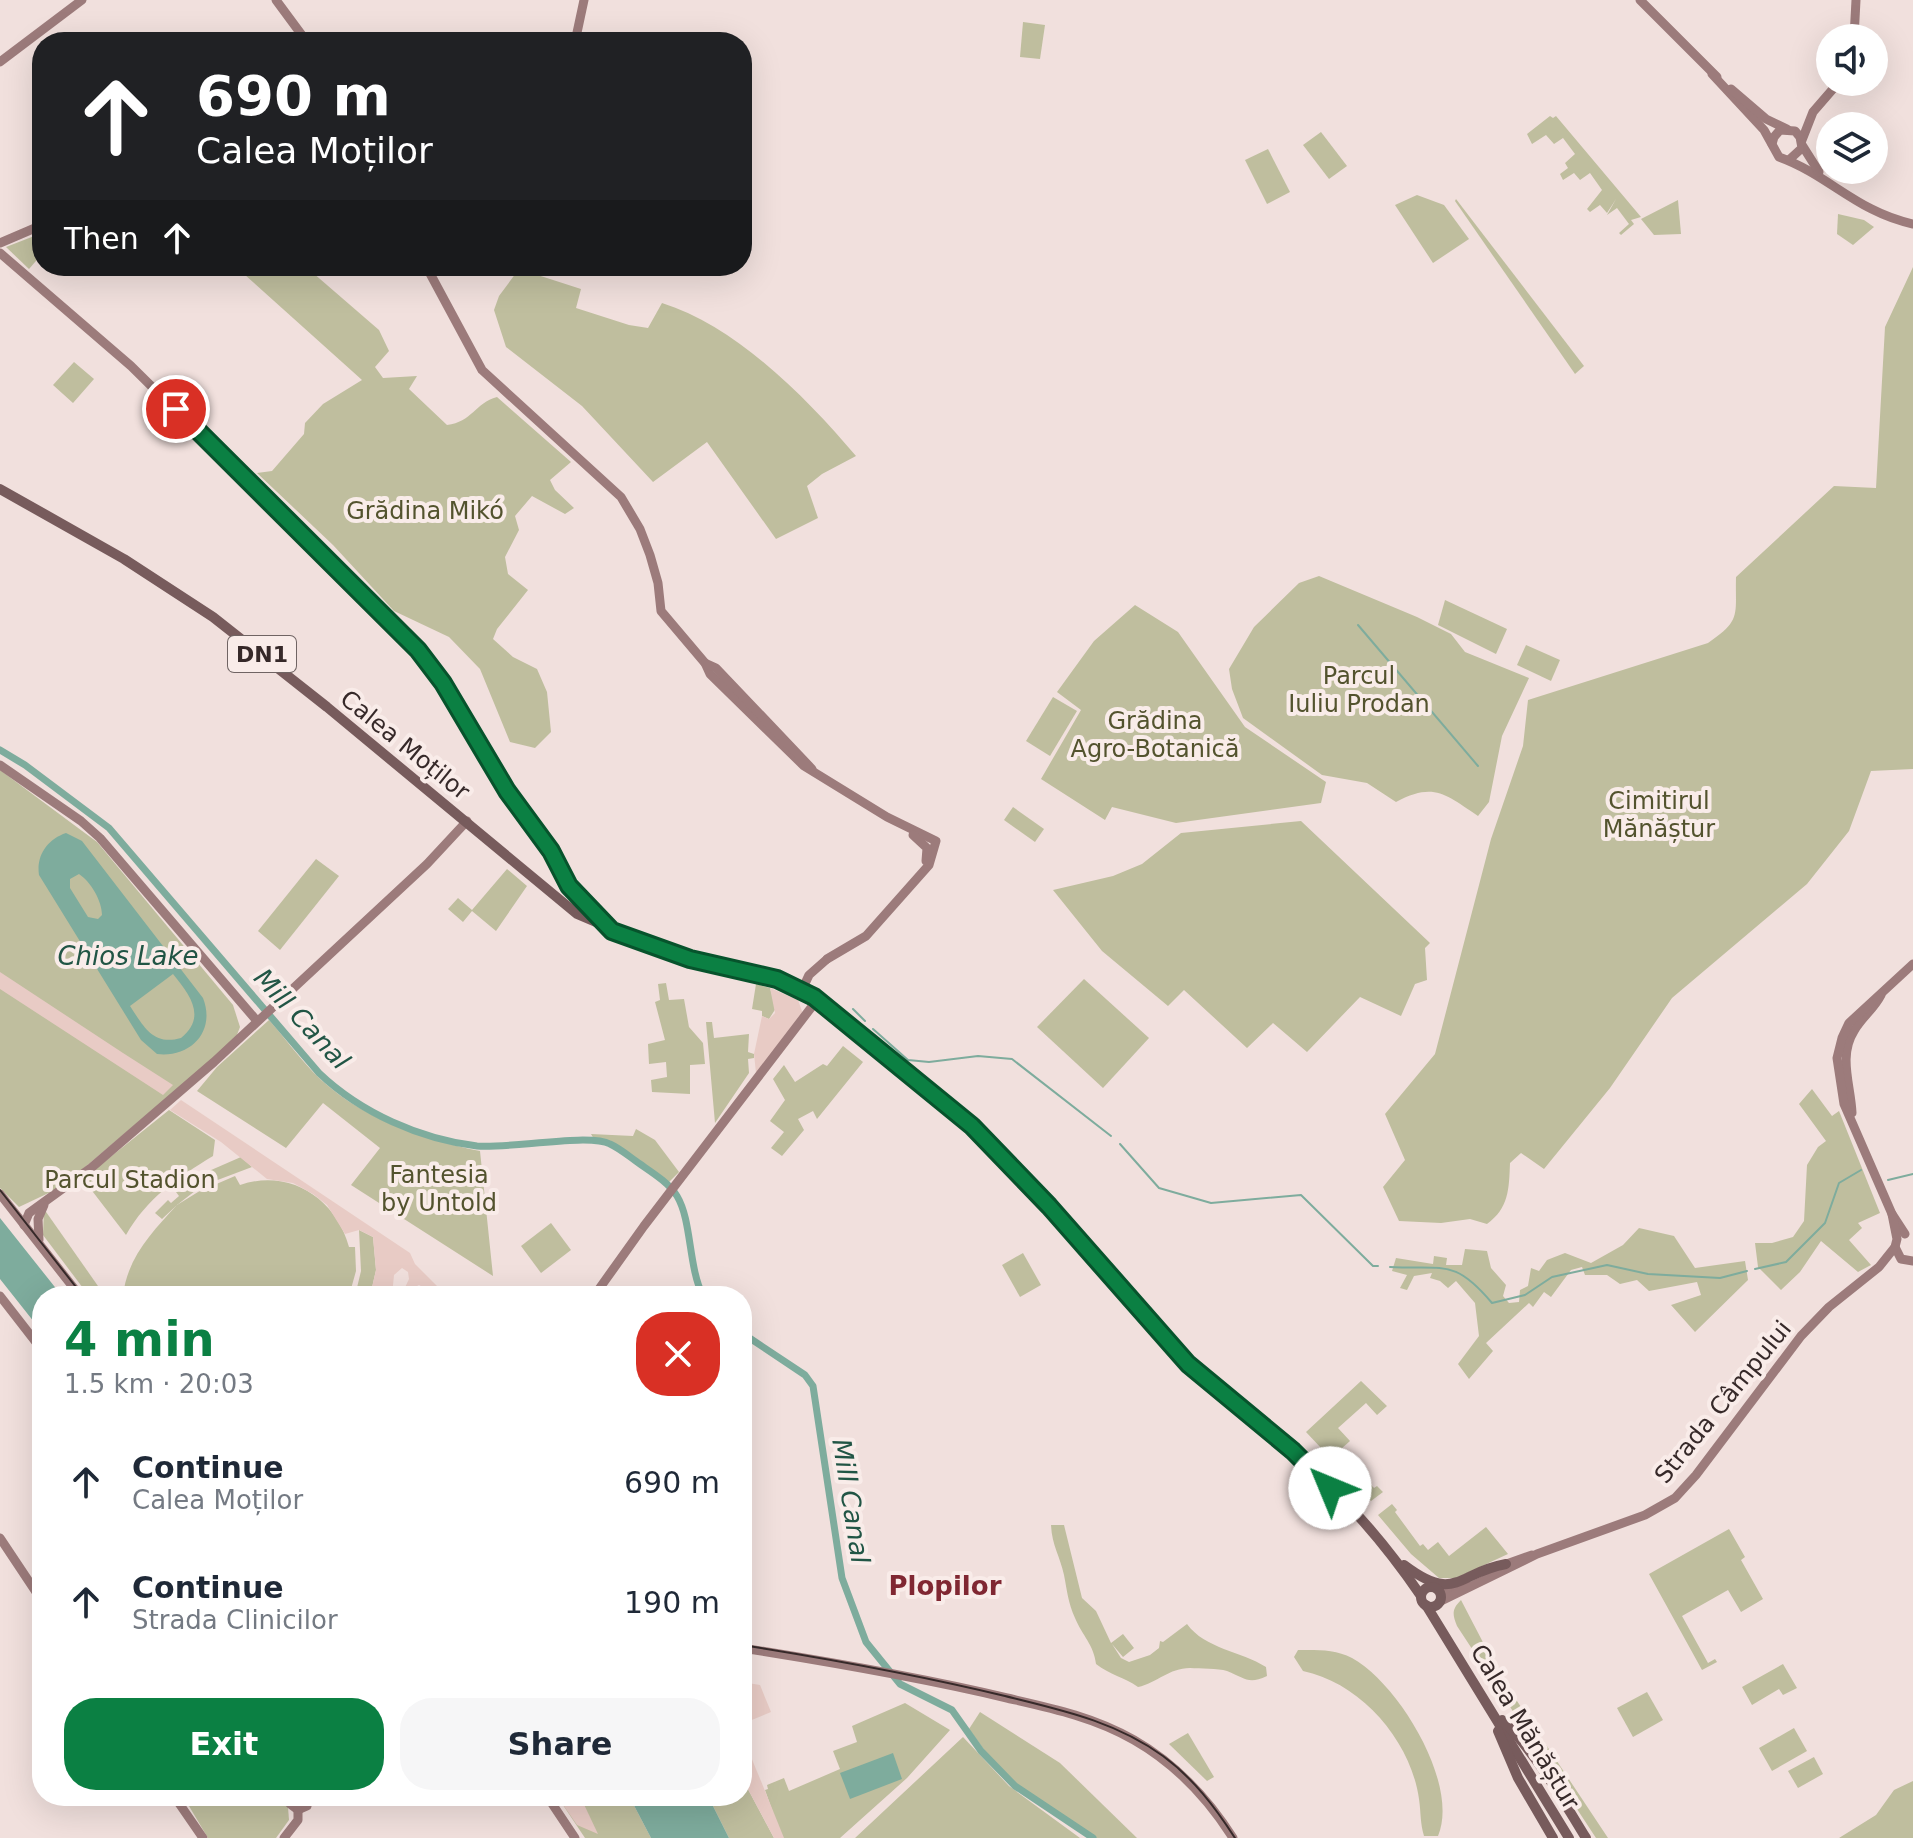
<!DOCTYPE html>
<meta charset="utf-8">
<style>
body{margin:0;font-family:"DejaVu Sans",sans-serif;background:#f6f6f7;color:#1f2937;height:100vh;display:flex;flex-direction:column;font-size:30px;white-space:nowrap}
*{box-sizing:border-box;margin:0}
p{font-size:26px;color:#747a83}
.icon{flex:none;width:44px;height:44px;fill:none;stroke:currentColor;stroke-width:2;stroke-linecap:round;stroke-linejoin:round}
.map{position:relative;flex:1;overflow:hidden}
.drawer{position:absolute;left:32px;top:1286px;width:720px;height:520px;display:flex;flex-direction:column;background:#fff;border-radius:32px;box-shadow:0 8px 32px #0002}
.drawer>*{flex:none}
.top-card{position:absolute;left:32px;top:32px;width:720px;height:244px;border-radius:32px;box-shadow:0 8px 32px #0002;background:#202124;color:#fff;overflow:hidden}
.buttons{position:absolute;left:1816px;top:24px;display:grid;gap:16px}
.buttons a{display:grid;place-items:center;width:72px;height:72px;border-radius:50%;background:#fff;box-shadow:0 8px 32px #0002;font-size:40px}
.pin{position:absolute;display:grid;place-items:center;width:68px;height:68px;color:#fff;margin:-34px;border:4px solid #fff;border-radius:50%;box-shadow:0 2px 8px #0007}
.me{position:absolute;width:88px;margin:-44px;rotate:315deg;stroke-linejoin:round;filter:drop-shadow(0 0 6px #0008)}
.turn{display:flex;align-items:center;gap:28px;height:168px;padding:0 32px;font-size:36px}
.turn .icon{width:104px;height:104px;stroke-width:2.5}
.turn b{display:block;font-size:56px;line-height:68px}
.then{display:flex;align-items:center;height:76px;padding:0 32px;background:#0003;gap:16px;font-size:30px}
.round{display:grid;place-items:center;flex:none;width:84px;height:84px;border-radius:32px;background:#f6f6f7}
.head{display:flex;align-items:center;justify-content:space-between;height:136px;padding:0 32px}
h1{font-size:48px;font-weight:800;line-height:60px;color:#0b8043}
.cta{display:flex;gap:16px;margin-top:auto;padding:16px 32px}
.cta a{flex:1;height:92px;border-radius:32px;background:#0b8043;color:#fff;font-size:32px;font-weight:800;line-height:92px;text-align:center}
.cta a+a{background:#f6f6f7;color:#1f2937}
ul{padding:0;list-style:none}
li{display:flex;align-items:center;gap:24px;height:120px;padding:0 32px}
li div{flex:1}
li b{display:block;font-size:30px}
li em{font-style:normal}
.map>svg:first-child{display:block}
.green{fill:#bfbe9e}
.plaza{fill:#e8cbc5}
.water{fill:#7eac9d;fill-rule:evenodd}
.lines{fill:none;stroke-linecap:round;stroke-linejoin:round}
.stream{stroke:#7eac9d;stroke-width:2}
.canal{stroke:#7eac9d;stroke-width:7}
.secondary{stroke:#9c7b7b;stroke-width:9}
.primary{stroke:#775b5c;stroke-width:10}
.tram{stroke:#362929;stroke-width:2}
.route-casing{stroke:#07532c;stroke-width:20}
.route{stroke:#0b8043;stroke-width:14}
.labels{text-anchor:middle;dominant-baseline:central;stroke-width:8;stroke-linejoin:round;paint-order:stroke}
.shield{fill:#f9ece9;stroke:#706463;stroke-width:2}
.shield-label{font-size:22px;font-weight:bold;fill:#362929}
.park-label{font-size:24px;fill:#53532e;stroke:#f9ece9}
.street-label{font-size:24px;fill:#362929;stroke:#f9ece9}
.water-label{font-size:26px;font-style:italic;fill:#215545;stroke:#f9ece9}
.neighbourhood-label{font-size:26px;font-weight:bold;fill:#802732;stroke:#f9ece9}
</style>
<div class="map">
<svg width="1913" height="1838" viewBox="0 0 1913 1838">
<rect width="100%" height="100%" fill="#f1e0dd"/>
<g class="green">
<polygon points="1023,22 1045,25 1040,59 1020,57"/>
<polygon points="1550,116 1553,118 1556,116 1641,217 1631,220 1634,224 1621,235 1619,233 1629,224 1617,208 1607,215 1616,199 1607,213 1600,205 1590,212 1587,209 1602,190 1590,173 1580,180 1574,173 1563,180 1560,174 1568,168 1565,163 1575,154 1563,138 1554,144 1546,135 1532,144 1527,134"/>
<polygon points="1321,132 1347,166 1329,179 1303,145"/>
<polygon points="1268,149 1290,192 1267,204 1245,160"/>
<polygon points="1417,195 1444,205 1469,239 1433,263 1395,205"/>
<polygon points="1456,199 1584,366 1575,374 1455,201"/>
<polygon points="1678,200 1681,234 1654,235 1641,219"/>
<polygon points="1838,214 1864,220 1874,227 1853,245 1837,234"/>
<polygon points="42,233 42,254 29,269 6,247"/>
<path d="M235 266H305L379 330 389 351 375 367 383 378 417 376 409 389 447 425C472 422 475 403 497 397L571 462 550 480 555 490 574 508 565 514 532 496 515 516 519 530 505 557 508 574 528 590 497 629 493 639 513 657 537 669 547 692 551 732 535 748 510 742 480 669 449 637 394 611 333 545 257 473 272 471 304 434 305 423 323 404 362 380Z"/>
<path d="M1913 267V769L1871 771 1849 831 1807 884 1672 998 1610 1088 1544 1169 1521 1153 1510 1163C1509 1189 1509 1208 1487 1224L1470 1219 1441 1223 1399 1221 1383 1187 1405 1160 1385 1114 1435 1054 1491 839 1523 746 1528 700 1708 643C1742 620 1735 615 1736 577L1834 486 1876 488 1885 327Z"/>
<path d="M519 269 581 289 576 308 629 325 648 328 662 303C736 326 806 397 856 456L822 474 807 486 818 518 776 539 707 442 653 482 582 406 506 347 494 310 499 296Z"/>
<polygon points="74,362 94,379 73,403 53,385"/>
<path d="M1319 576 1417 617 1451 634 1465 652 1529 678 1502 736 1489 802 1478 816C1445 794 1434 782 1396 802L1367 783 1322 775 1243 718 1232 689 1229 669 1254 627 1299 583Z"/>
<polygon points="1445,600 1507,629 1496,654 1438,625"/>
<polygon points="1135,605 1178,632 1245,727 1326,782 1321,803 1176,823 1112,807 1105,820 1041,779 1081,710 1057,692 1094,641"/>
<polygon points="1526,645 1560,660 1551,681 1517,665"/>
<polygon points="1053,697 1077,711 1050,756 1026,741"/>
<polygon points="0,770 97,842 233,1005 240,1027 235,1040 71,1179 55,1190 19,1207 0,1188"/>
<polygon points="1013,807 1044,829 1035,842 1004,820"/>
<polygon points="1301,821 1430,943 1425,948 1427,980 1415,984 1401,1016 1360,997 1307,1052 1273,1023 1247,1048 1184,990 1168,1006 1102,951 1053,890 1113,876 1142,864 1181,833"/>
<polygon points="316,859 339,876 280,950 258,931"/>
<polygon points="507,869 527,886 496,931 472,911 463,922 448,909 458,898 472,910"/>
<polygon points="1084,979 1149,1038 1103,1088 1037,1027"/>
<polygon points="666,983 669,1000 684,999 689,1027 703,1043 705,1064 690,1065 690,1094 652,1092 651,1080 667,1077 666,1062 649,1064 648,1044 665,1040 655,1002 660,1000 658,984"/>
<polygon points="756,984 770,988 776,1008 769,1019 762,1016 762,1011 752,1009"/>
<path d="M269 1020C284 1037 298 1056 313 1072 357 1117 420 1139 480 1151L493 1276 351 1185 380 1148 323 1103 286 1148 197 1091 217 1067Z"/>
<polygon points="706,1022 712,1022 714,1038 749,1034 748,1052 754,1054 754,1058 748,1059 749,1073 715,1123"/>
<polygon points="843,1046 863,1062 817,1119 813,1111 798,1119 804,1130 782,1156 771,1148 784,1132 770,1121 785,1100 773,1079 784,1065 795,1082 823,1064 827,1066"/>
<polygon points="1812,1089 1832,1116 1839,1111 1880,1213 1858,1223 1862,1228 1849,1240 1871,1265 1858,1272 1821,1241 1800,1272 1781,1290 1758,1267 1755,1243 1772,1243 1793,1237 1804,1221 1807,1165 1818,1147 1826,1141 1799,1104"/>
<path d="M169 1110 215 1140 213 1156C177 1178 147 1198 126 1235L83 1179Z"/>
<polygon points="636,1129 655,1140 679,1172 668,1183 613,1143 594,1139 591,1134 633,1136"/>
<polygon points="241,1157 252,1167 207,1184 202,1174"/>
<path d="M235 1176 240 1185C289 1168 336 1198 349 1247H355L356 1271 349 1296H123C127 1258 152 1232 177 1205L162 1219 155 1213 168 1200 171 1203 179 1196 176 1192 190 1183 195 1191 177 1205 198 1192Z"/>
<polygon points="44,1209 105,1296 89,1296 43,1235"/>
<polygon points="551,1223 571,1250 541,1273 521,1246"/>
<polygon points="1639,1228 1674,1236 1695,1268 1745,1261 1748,1280 1695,1332 1671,1305 1701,1295 1697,1282 1649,1291 1637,1280 1620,1284 1607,1275 1585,1275 1582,1267 1571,1270 1551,1297 1544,1292 1533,1307 1529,1303 1486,1343 1493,1351 1469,1379 1458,1364 1479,1336 1475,1303 1456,1281 1448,1288 1440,1281 1430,1278 1432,1273 1414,1276 1407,1290 1400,1288 1407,1275 1392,1271 1396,1258 1433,1264 1434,1256 1447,1258 1446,1265 1462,1265 1465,1249 1487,1251 1491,1268 1506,1285 1503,1296 1509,1303 1519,1302 1520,1290 1528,1286 1531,1268 1539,1271 1547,1260 1565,1253 1591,1263 1623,1245"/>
<polygon points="359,1230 373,1237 376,1270 370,1296 355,1296 361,1271"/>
<polygon points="1023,1253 1041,1285 1020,1297 1002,1265"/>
<polygon points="1361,1381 1387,1406 1377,1415 1366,1403 1338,1428 1350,1441 1341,1449 1347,1455 1345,1458 1374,1488 1377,1486 1383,1492 1371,1501 1306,1432"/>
<polygon points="1392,1504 1397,1510 1395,1512 1420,1546 1423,1544 1428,1550 1438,1542 1449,1556 1486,1527 1508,1554 1456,1578 1439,1578 1411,1554 1378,1515"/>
<path d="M1051 1525H1064L1082 1598 1096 1611 1111 1643 1123 1634 1134 1648 1123 1657 1112 1644 1121 1658 1129 1662 1150 1655 1159 1648 1160 1641 1163 1642 1187 1624C1205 1649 1241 1651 1266 1667L1267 1676C1248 1685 1245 1678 1227 1671 1218 1668 1200 1669 1190 1668 1169 1668 1157 1683 1138 1687 1124 1677 1110 1675 1096 1664 1094 1645 1082 1635 1075 1618 1068 1603 1067 1590 1064 1575 1060 1556 1052 1546 1051 1525Z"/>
<polygon points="1729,1529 1745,1557 1741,1560 1763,1599 1741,1612 1728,1590 1682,1616 1708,1663 1715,1659 1717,1662 1702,1670 1649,1574"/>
<path d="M1461 1600 1501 1677 1608 1838H1596L1457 1626C1452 1614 1452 1609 1461 1600Z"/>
<path d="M1298 1650C1317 1650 1335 1649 1352 1658 1398 1683 1460 1784 1438 1836H1424C1420 1823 1421 1813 1419 1799 1411 1741 1361 1683 1303 1671L1294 1657Z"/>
<polygon points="1783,1664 1797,1688 1783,1695 1779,1689 1752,1705 1742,1687"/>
<polygon points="1647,1692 1663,1720 1633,1737 1617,1708"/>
<polygon points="905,1703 950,1730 907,1778 840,1838 782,1838 765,1790 768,1789 767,1785 784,1778 789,1791 840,1769 833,1751 857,1742 852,1726"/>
<polygon points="980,1712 1060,1763 1137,1838 1095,1838 1016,1785 996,1766 969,1729"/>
<polygon points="1794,1728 1807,1751 1772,1771 1759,1748"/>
<polygon points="1188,1733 1214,1777 1207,1781 1169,1744"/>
<polygon points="963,1737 1009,1786 1080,1838 855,1838"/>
<polygon points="1814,1757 1823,1774 1798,1788 1788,1771"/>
<polygon points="742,1778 774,1838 729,1838 708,1796 742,1796"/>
<polygon points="1913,1781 1913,1838 1839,1838 1876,1815 1894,1790"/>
<polygon points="183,1796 270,1796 288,1807 289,1820 276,1838 208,1838"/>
<polygon points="557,1796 629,1796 651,1838 585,1838"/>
</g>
<g class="plaza">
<polygon points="0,972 123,1053 173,1085 163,1095 0,989"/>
<polygon points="770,988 798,1000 803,1014 756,1073 754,1054 762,1016 769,1019 775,1013"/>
<polygon points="181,1100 410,1253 415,1264 437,1286 432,1292 419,1285 413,1288 412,1296 401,1296 409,1279 408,1272 402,1268 394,1275 392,1296 370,1296 376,1270 373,1237 359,1230 345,1234 327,1205 313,1194 293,1183 267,1179 221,1142 170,1110"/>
<polygon points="742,1682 760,1685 771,1712 742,1724"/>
<polygon points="742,1735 763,1786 784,1838 774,1838 742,1778"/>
<polygon points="557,1796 580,1796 598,1834 577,1825"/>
</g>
<g class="water">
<path d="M66 833 82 841 203 998C216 1031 191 1058 157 1054L141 1040 39 875C36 855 48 839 66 833ZM79 874C91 882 102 901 102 915L98 919 88 917 70 888V879ZM173 974C190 995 207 1017 181 1038 153 1046 144 1027 130 1006Z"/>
<polygon points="0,1218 62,1296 42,1296 42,1332 0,1279"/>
<polygon points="893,1753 902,1779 850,1799 840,1773"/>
<polygon points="629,1796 708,1796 729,1838 651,1838"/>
</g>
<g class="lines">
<g class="stream">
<polyline points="1358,625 1478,766"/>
<polyline points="853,1009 865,1021"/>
<polyline points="873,1029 908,1060 929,1062 978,1056 1012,1059 1111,1136"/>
<polyline points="1120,1144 1159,1188 1211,1203 1301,1195 1373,1266 1378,1266"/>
<polyline points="1888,1180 1913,1174"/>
<path d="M1390 1267C1445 1270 1454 1258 1492 1303L1525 1295 1552 1277 1607 1265 1648 1274 1720 1278 1747 1271"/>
<polyline points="1755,1269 1786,1262 1825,1223 1839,1183 1861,1170"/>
</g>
<g class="canal">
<path d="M0 750 25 765 109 828 319 1073C361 1113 420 1139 477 1146 508 1149 589 1133 610 1144 621 1149 631 1158 640 1164 653 1173 669 1183 677 1196 692 1221 688 1266 703 1296"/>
<polyline points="742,1333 805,1375 813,1386 842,1578 866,1642 900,1684 952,1710 981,1751 1015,1786 1093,1838"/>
</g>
<g class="secondary">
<polyline points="276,0 307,42"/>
<polyline points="1640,0 1717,77"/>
<polyline points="1854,38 1856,0"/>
<polyline points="575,42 584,0"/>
<polyline points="0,62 82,0"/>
<path d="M1712 74 1764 130 1779 157C1829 175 1857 212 1913 224"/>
<polyline points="1731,89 1766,119 1787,129"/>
<polyline points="1802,140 1813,112 1839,82"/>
<polyline points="1772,144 1774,137 1780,130 1795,131 1800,137 1802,148 1790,159"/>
<polyline points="1802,145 1819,172"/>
<polyline points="0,243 42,225"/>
<polyline points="0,253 131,366 418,650 443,683 507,791 551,851 574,892 607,926"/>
<polyline points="426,266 482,370 621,497 640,529 650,555 658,583 661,611 705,663 710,674 804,766 887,817 936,841 929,865 866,936 827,959"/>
<polyline points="705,663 716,668 812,769"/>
<polyline points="0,765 81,821 100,838 257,1021"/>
<polyline points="913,835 927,848 926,861"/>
<polyline points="802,990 809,975 826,960"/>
<path d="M1852 1113C1851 1086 1838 1056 1854 1031 1862 1017 1874 1009 1881 995"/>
<polyline points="0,1194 80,1296"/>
<polyline points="24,1225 29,1213 91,1168 214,1062 427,864 467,821"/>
<polyline points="1905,1234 1892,1214 1844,1104 1837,1058 1842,1038 1849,1023 1913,964"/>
<polyline points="39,1240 38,1219 44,1205"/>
<polyline points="1895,1247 1901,1259 1913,1261"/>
<polyline points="0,1296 42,1350"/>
<polyline points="594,1296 644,1226 817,1000"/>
<polyline points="0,1538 42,1601"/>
<polyline points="1501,1566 1532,1555"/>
<polyline points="1435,1588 1448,1590 1466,1583"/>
<polyline points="1439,1602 1537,1554 1645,1515 1675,1498 1696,1475 1801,1336 1829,1307 1879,1267 1895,1247 1897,1239 1892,1214"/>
<path d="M742 1648C831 1662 919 1677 1007 1698 1051 1708 1094 1717 1134 1740 1176 1764 1207 1797 1233 1838"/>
<polyline points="174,1796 203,1838"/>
<polyline points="289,1796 290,1804 298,1810"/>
<polyline points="547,1796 575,1838"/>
<polyline points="298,1810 307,1806 309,1796"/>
<polyline points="284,1838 298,1820 298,1810"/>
</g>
<g class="primary">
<path d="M0 489 124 559 213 617 327 707 577 914 657 948 777 979 814 997 940 1098 990 1144 1175 1351C1211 1388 1253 1417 1291 1450 1340 1492 1385 1543 1421 1596"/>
<path d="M1404 1565C1456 1604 1456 1573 1506 1564"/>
<circle cx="1431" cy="1597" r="10"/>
<polyline points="1426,1605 1569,1838"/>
<path d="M1502 1720C1537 1754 1560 1796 1586 1838"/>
<polyline points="1498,1731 1518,1778 1553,1838"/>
</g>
<g class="tram">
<polyline points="0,1190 83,1296"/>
<path d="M742 1645C830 1659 918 1675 1005 1696 1061 1710 1115 1721 1163 1756 1193 1778 1215 1807 1235 1838"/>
</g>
</g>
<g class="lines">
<g class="route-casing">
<polyline id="route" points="176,409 418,650 443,683 507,791 551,851 569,886 612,931 690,959 777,979 814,997 972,1126 1049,1206 1188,1364 1293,1451 1330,1488"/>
</g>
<use href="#route" class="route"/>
</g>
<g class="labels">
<rect class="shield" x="228" y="636" width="68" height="36" rx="6"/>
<g class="shield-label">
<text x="262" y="654">DN1</text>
</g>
<g class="park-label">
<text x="425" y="511">Grădina Mikó</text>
<text x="1359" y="676">Parcul<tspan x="1359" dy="28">Iuliu Prodan</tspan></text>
<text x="1155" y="721">Grădina<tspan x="1155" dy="28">Agro-Botanică</tspan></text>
<text x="1659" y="801">Cimitirul<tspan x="1659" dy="28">Mănăștur</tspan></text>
<text x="439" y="1175">Fantesia<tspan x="439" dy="28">by Untold</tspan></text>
<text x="130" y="1180">Parcul Stadion</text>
</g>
<g class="street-label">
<text transform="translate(405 745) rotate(39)">Calea Moților</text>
<text transform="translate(1723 1402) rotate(-51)">Strada Câmpului</text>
<text transform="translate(1525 1727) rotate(59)">Calea Mănăștur</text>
</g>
<g class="water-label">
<text x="128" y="956">Chios Lake</text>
<text transform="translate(302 1019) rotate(47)">Mill Canal</text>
<text transform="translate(851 1501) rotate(81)">Mill Canal</text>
</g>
<g class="neighbourhood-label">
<text x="945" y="1586">Plopilor</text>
</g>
</g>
</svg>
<div class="buttons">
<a><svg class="icon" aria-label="sound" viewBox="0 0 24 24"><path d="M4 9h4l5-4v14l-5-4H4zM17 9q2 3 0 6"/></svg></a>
<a><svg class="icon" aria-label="layers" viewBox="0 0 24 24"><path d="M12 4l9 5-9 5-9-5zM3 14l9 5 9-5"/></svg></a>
</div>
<div class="pin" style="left:176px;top:409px;background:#d93025"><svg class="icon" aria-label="arrive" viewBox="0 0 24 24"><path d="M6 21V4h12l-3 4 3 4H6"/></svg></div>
<svg class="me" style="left:1330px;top:1488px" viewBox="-20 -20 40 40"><circle r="19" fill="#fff"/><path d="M0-13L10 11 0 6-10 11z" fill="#0b8043"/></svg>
<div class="top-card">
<div class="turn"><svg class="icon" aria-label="ahead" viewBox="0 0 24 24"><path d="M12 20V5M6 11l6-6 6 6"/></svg><div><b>690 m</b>Calea Moților</div></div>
<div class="then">Then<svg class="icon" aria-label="ahead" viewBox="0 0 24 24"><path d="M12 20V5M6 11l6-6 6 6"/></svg></div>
</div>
<section class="drawer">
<div class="head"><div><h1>4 min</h1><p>1.5 km · 20:03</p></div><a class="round" style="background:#d93025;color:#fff"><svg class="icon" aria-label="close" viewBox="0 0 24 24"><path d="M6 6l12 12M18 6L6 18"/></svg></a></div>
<ul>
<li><svg class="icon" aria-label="ahead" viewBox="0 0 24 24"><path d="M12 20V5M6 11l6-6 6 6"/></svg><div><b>Continue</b><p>Calea Moților</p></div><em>690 m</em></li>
<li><svg class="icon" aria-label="ahead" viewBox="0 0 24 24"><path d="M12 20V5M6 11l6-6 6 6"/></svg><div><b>Continue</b><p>Strada Clinicilor</p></div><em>190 m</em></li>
</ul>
<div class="cta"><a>Exit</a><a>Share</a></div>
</section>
</div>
